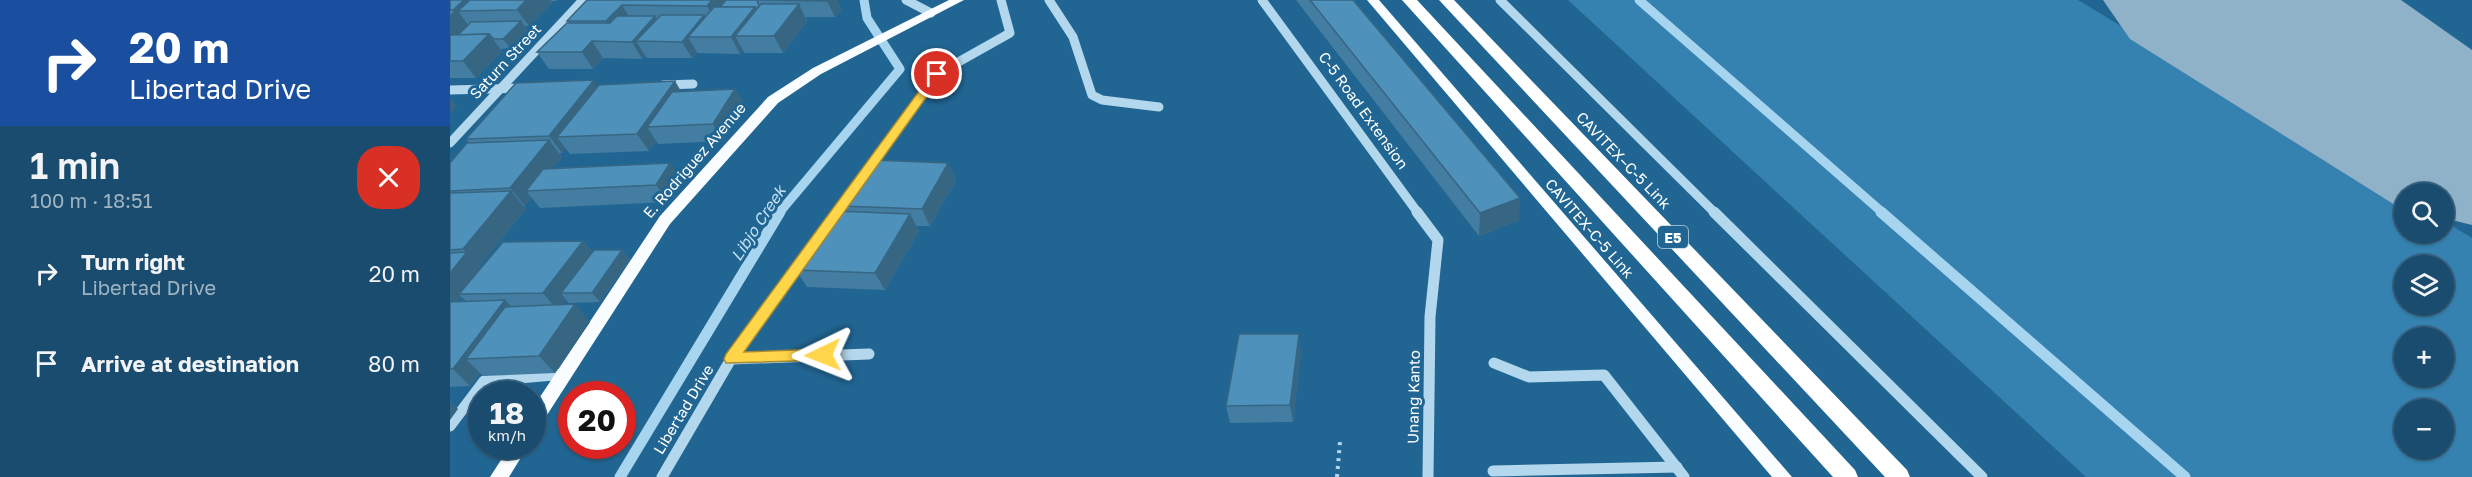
<!DOCTYPE html>
<meta charset="utf-8">
<style>
body{margin:0;font-family:"Golos Text",sans-serif;background:#265676;color:#f1f3f6;height:100vh;display:flex;flex-direction:column;font-size:22px;white-space:nowrap}
*{box-sizing:border-box;margin:0}
p{font-size:20px;color:#9fb4c2}
.icon{flex:none;width:33px;height:33px;fill:none;stroke:currentColor;stroke-width:2;stroke-linecap:round;stroke-linejoin:round}
.map{position:relative;flex:1;overflow:hidden}
.drawer{display:flex;flex-direction:column;background:#194c6e;width:450px}
.drawer>*{flex:none}
.banner{background:#1a4fa0;color:#fff;overflow:hidden}
.fabs{position:absolute;left:1944px;top:183px;display:grid;gap:12px}
.fabs a{display:grid;place-items:center;width:60px;height:60px;border-radius:50%;background:#194c6e;box-shadow:0 2px 4px #0004,0 0 0 2px #376381;font-size:30px}
.speed{position:absolute;left:18px;top:381px;display:flex;gap:12px;font-size:30px;font-weight:700;text-align:center}
.speed>*{display:grid;place-content:center;width:78px;height:78px;border-radius:50%;background:#194c6e;box-shadow:0 2px 4px #0004,0 0 0 2px #376381;line-height:1}
.speed small{font-size:15px;font-weight:400}
.speed .limit{border:9px solid #d22;background:#fff;color:#111}
.pin{position:absolute;display:grid;place-items:center;width:51px;height:51px;color:#fff;margin:-26px;border:3px solid #fff;border-radius:50%;box-shadow:0 2px 6px #0007}
.me{position:absolute;width:66px;margin:-33px;rotate:268deg;stroke-linejoin:round;filter:drop-shadow(0 0 4px #0008)}
.turn{display:flex;align-items:center;gap:21px;height:126px;padding:0 30px;font-size:27px}
.turn .icon{width:78px;height:78px;stroke-width:2.5}
.turn b{display:block;font-size:42px;line-height:51px}
.round{display:grid;place-items:center;flex:none;width:63px;height:63px;border-radius:24px;background:#265676}
.head{display:flex;align-items:center;justify-content:space-between;height:102px;padding:0 30px}
h1{font-size:36px;font-weight:600;line-height:45px}
ul{padding:0;list-style:none}
li{display:flex;align-items:center;gap:18px;height:90px;padding:0 30px}
li div{flex:1}
li b{display:block;font-size:22px}
li em{font-style:normal}
main{display:flex;flex:1;min-height:0}
.map>svg:first-child{display:block}
.green{fill:#3581b0;fill-rule:evenodd}
.lines{fill:none;stroke-linecap:round;stroke-linejoin:round}
.stream-far1{stroke:#a7d4ef;stroke-width:9}
.stream{stroke:#a7d4ef;stroke-width:11}
.taxiway{fill:#90b2c9;fill-rule:evenodd}
.runway{fill:#90b2c9;fill-rule:evenodd}
.path{stroke:#b3d7ed;stroke-width:4;stroke-dasharray:3 5;stroke-linecap:butt}
.minor-far1{stroke:#b3d7ed;stroke-width:9}
.minor{stroke:#b3d7ed;stroke-width:11}
.major{fill:#fafdff;fill-rule:evenodd}
.highway{fill:#fff;fill-rule:evenodd}
.wall{fill:#437da1;fill-rule:evenodd}
.shaded-wall{fill:#376683}
.building{fill:#4e91bb;stroke:#376683;stroke-width:1.5}
.route{fill:#ffd54a;stroke:#a68a30;stroke-width:1.5}
.labels{text-anchor:middle;dominant-baseline:central;stroke-width:6;stroke-linejoin:round;paint-order:stroke}
.shield{fill:#216693;stroke:#bcd1df;stroke-width:1.5}
.shield-label{font-size:14px;font-weight:bold;fill:#fff}
.street-label{font-size:15px;fill:#fff;stroke:#216693}
.water-label{font-size:16px;font-style:italic;fill:#c0e1f4;stroke:#216693}
</style>
<main>
<section class="drawer">
<div class="banner">
<div class="turn"><svg class="icon" aria-label="right" viewBox="0 0 24 24"><path d="M7 20v-9h11M14 6l5 5-5 5"/></svg><div><b>20 m</b>Libertad Drive</div></div>
</div>
<div class="head"><div><h1>1 min</h1><p>100 m · 18:51</p></div><a class="round" style="background:#d93025;color:#fff"><svg class="icon" aria-label="close" viewBox="0 0 24 24"><path d="M6 6l12 12M18 6L6 18"/></svg></a></div>
<ul>
<li><svg class="icon" aria-label="right" viewBox="0 0 24 24"><path d="M7 20v-9h11M14 6l5 5-5 5"/></svg><div><b>Turn right</b><p>Libertad Drive</p></div><em>20 m</em></li>
<li><svg class="icon" aria-label="arrive" viewBox="0 0 24 24"><path d="M6 21V4h12l-3 4 3 4H6"/></svg><div><b>Arrive at destination</b></div><em>80 m</em></li>
</ul>
</section>
<div class="map">
<svg width="2022" height="477" viewBox="0 0 2022 477">
<rect width="100%" height="100%" fill="#216693"/>
<path class="green" d="M1118 0H1628L1954 197V232H1994V221L2022 238V477H1636ZM1954 266H1994V304H1954ZM1954 338H1994V376H1954ZM1954 410H1994V448H1954Z"/>
<g class="lines">
<g class="stream-far1">
<polyline points="1189,0 1433,213"/>
<polyline points="329,213 450,69 417,18 414,0"/>
</g>
<g class="stream">
<polyline points="1431,212 1735,477"/>
<polyline points="170,477 330,212"/>
</g>
<polygon class="taxiway" points="1866,0 1951,0 2022,50 2022,113 1993,106 1877,16"/>
<polygon class="runway" points="1653,0 1891,0 2022,65 2022,225 1994,218 1994,194 1954,194 1954,207 1945,205 1680,39"/>
<polyline class="path" points="887,477 890,442"/>
<g class="minor-far1">
<polyline points="456,0 481,13"/>
<polyline points="599,0 623,37 642,95 652,100 709,107"/>
<polyline points="812,0 968,213"/>
<polyline points="1050,0 1265,213"/>
<polyline points="213,85 243,84"/>
<polyline points="0,90 75,88"/>
<polyline points="0,143 133,0"/>
<polyline points="418,171 487,74 560,33 551,0"/>
</g>
<g class="minor">
<polyline points="967,212 988,240 980,317 978,477"/>
<polyline points="1264,212 1532,477"/>
<polyline points="281,359 419,354"/>
<polyline points="1044,363 1079,377 1154,375 1234,477"/>
<polyline points="0,426 34,381 115,374"/>
<polyline points="1043,471 1227,467"/>
<polyline points="212,477 281,359 356,256"/>
</g>
<g class="major">
<polygon points="499,0 514,0 371,74 328,103 220,224 88,429 82,431 82,409 210,216 318,97 363,68"/>
<polygon points="917,0 929,0 1342,477 1322,477"/>
<polygon points="60,446 78,446 59,477 40,477"/>
</g>
<g class="highway">
<polygon points="952,0 967,0 1405,470 1408,477 1383,477"/>
<polygon points="989,0 1004,0 1457,470 1460,477 1435,477"/>
</g>
</g>
<g class="wall">
<polygon points="0,0 107,0 106,1 101,1 102,3 79,26 75,26 78,30 60,48 51,49 52,51 26,78 0,78"/>
<polygon points="137,0 387,0 391,10 385,17 356,17 357,21 333,53 294,53 293,50 290,54 248,53 247,52 242,58 197,58 195,55 192,59 153,58 143,69 99,69 87,52 118,23 117,21"/>
<polygon points="846,0 903,0 1069,220 1029,236"/>
<path d="M148 86 231 91 285 89 295 106 273 141 208 144 206 141 199 151 120 154 116 149 112 153H109L112 157 103 168 220 163 232 181 218 202 90 208 81 197 75 206H73L76 209 29 266 31 268 133 241 142 252 180 260 150 302 119 303 116 300 112 305 140 322 105 373 33 376 30 373 20 386 0 387V163L19 143 16 139ZM11 297 16 301 7 302Z"/>
<polygon points="498,163 506,180 480,226 466,226 469,231 435,290 357,287 346,270 395,211 392,206"/>
<polygon points="851,351 843,422 780,423 776,406"/>
</g>
<g class="shaded-wall">
<polygon points="14,0 41,0 8,11 18,25 15,27 17,28 0,44 0,15 4,12 3,10"/>
<polygon points="76,0 100,0 102,3 79,26 67,10"/>
<polygon points="262,0 286,0 266,22 257,6"/>
<polygon points="378,0 387,0 391,10 385,17 377,1"/>
<polygon points="349,4 357,21 333,53 324,36"/>
<polygon points="172,5 182,22 167,38 156,21"/>
<polygon points="305,7 306,9 285,36 293,50 290,54 281,37"/>
<polygon points="254,15 264,32 238,37 247,52 242,58 232,42"/>
<polygon points="205,16 216,33 186,41 195,55 192,59 182,42"/>
<polygon points="71,21 78,30 60,48 53,39"/>
<polygon points="39,34 52,51 26,78 13,61"/>
<polygon points="142,41 153,58 143,69 132,52"/>
<polygon points="144,80 156,97 107,137 116,149 112,153 99,136"/>
<polygon points="225,81 235,98 197,127 206,141 199,151 187,134"/>
<polygon points="285,89 295,106 273,141 263,124"/>
<polygon points="0,98 7,107 0,114"/>
<polygon points="99,140 112,157 86,190 76,191 81,197 75,206 60,188"/>
<polygon points="220,163 232,181 218,202 206,185"/>
<polygon points="498,163 506,180 480,226 472,209"/>
<polygon points="61,191 76,209 29,266 33,270 9,294 11,297 0,311 0,273 16,253 13,249"/>
<polygon points="1070,198 1069,220 1029,236 1030,213"/>
<polygon points="460,214 469,231 435,290 425,273"/>
<polygon points="133,241 147,259 111,293 116,300 108,311 93,293"/>
<polygon points="172,250 180,260 150,302 142,293"/>
<polygon points="55,300 71,317 16,359 30,373 20,386 3,369"/>
<polygon points="125,304 140,322 105,373 89,356"/>
<polygon points="849,334 851,351 843,422 840,405"/>
<polygon points="0,401 8,409 0,420"/>
</g>
<g class="building">
<polygon points="0,0 14,0 3,10 0,10"/>
<polygon points="20,0 76,0 67,10 8,11"/>
<polygon points="137,0 262,0 257,6 172,5 156,21 117,21"/>
<polygon points="276,0 307,0 309,6 306,9 305,7 270,7"/>
<polygon points="307,0 378,0 377,1"/>
<polygon points="860,0 903,0 1070,198 1030,213"/>
<polygon points="311,4 349,4 324,36 285,36"/>
<polygon points="264,7 305,7 281,37 238,37"/>
<polygon points="211,15 254,15 232,42 186,41"/>
<polygon points="167,16 205,16 182,42 142,41 132,52 87,52 117,23 160,23"/>
<polygon points="71,21 53,39 44,39 39,34 8,35 21,22"/>
<polygon points="39,34 13,61 0,61 0,35"/>
<polygon points="144,80 99,136 16,139 66,83"/>
<polygon points="225,81 187,134 107,137 149,85"/>
<polygon points="285,89 263,124 197,127 222,92"/>
<polygon points="99,140 60,188 0,191 0,163 17,143"/>
<polygon points="422,160 498,163 472,209 392,206"/>
<polygon points="220,163 206,185 76,191 93,169"/>
<polygon points="61,191 13,249 0,250 0,193"/>
<polygon points="385,211 460,214 425,273 346,270"/>
<polygon points="133,241 93,293 9,294 53,242"/>
<polygon points="144,250 172,250 142,293 111,293"/>
<polygon points="17,252 0,273 0,253"/>
<polygon points="55,300 3,369 0,369 0,302"/>
<polygon points="125,304 89,356 16,359 55,307"/>
<polygon points="789,334 849,334 840,405 776,406"/>
</g>
<polygon class="route" points="483,72 493,74 294,352 373,349 379,351 381,355 379,360 276,363 274,359 276,354"/>
<g class="labels">
<rect class="shield" x="1208" y="226" width="30" height="22" rx="4.5"/>
<g class="shield-label">
<text x="1223" y="237">E5</text>
</g>
<g class="street-label">
<text transform="translate(55 61) rotate(-47)">Saturn Street</text>
<text transform="translate(914 110) rotate(54)">C-5 Road Extension</text>
<text transform="translate(244 160) rotate(-49)">E. Rodriguez Avenue</text>
<text transform="translate(1174 160) rotate(46)">CAVITEX–C-5 Link</text>
<text transform="translate(1140 228) rotate(49)">CAVITEX-C-5 Link</text>
<text transform="translate(963 397) rotate(-89)">Unang Kanto</text>
<text transform="translate(233 409) rotate(-59)">Libertad Drive</text>
</g>
<g class="water-label">
<text transform="translate(308 223) rotate(-57)">Libjo Creek</text>
</g>
</g>
</svg>
<div class="fabs">
<a><svg class="icon" aria-label="search" viewBox="0 0 24 24"><circle cx="10" cy="10" r="6"/><path d="M15 15l6 6"/></svg></a>
<a><svg class="icon" aria-label="layers" viewBox="0 0 24 24"><path d="M12 4l9 5-9 5-9-5zM3 14l9 5 9-5"/></svg></a>
<a>+</a>
<a>−</a>
</div>
<div class="speed"><div>18<small>km/h</small></div><div class="limit">20</div></div>
<div class="pin" style="left:487px;top:74px;background:#d93025"><svg class="icon" aria-label="arrive" viewBox="0 0 24 24"><path d="M6 21V4h12l-3 4 3 4H6"/></svg></div>
<svg class="me" style="left:373px;top:355px" viewBox="-20 -20 40 40"><path d="M0-17L14 15 0 8-14 15z" fill="#ffd54a" stroke="#fff" stroke-width="4"/></svg>
</div>
</main>
